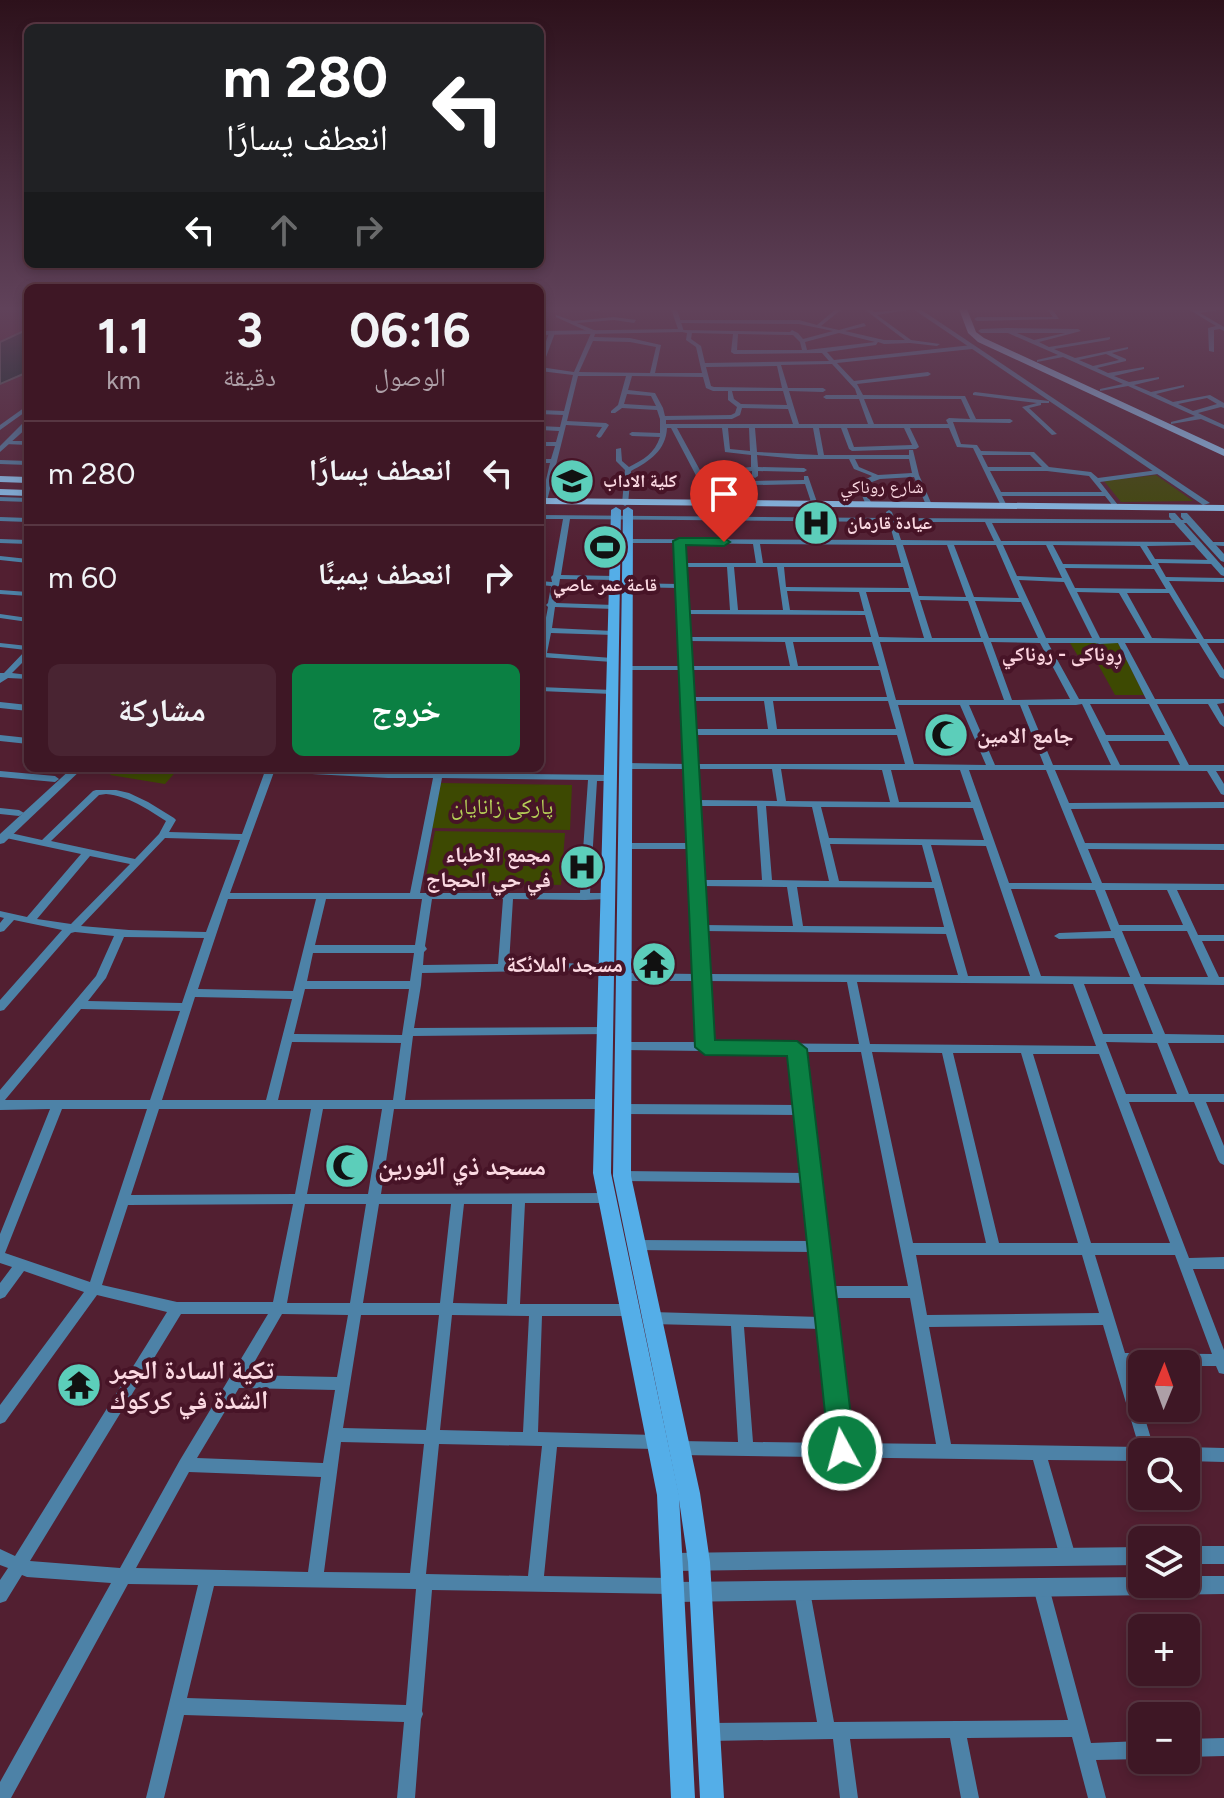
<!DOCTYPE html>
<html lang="ar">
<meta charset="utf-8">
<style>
body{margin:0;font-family:Figtree,"Noto Naskh Arabic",sans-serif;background:#492432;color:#f1f3f6;direction:rtl;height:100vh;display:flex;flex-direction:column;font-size:30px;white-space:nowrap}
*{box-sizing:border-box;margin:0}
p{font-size:26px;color:#ad9fa7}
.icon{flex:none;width:44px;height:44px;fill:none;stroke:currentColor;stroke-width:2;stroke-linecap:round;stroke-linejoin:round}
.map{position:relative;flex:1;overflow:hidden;direction:ltr}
.side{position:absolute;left:24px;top:284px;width:520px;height:488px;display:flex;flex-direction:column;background:#3e1725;border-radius:12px;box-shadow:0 4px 12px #0003,0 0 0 2px #573642;direction:rtl}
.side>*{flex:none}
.guide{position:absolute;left:24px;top:24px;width:520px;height:244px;border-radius:12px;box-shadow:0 4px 12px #0003,0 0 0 2px #573642;direction:rtl;background:#202124;color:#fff;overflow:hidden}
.needle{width:52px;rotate:1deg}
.fabs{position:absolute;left:1128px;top:1350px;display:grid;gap:16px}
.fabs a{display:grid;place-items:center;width:72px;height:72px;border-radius:12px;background:#3e1725;box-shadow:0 4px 12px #0003,0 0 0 2px #573642;font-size:40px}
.pin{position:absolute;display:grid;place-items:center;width:68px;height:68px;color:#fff;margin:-82px -34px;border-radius:50% 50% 50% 0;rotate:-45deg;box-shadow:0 0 8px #0007}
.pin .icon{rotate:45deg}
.me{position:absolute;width:88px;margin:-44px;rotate:353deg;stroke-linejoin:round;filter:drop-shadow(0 0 6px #0008)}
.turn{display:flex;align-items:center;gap:28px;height:168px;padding:0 24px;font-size:36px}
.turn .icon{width:104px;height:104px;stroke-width:2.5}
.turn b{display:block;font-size:56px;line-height:68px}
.lanes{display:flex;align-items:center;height:76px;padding:0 24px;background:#0003;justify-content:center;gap:40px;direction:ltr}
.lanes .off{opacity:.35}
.eta{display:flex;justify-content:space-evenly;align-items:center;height:136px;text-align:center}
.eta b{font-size:48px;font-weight:700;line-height:56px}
.action{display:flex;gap:16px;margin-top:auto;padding:16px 24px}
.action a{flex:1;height:92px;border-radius:12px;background:#0b8043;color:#fff;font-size:32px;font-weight:700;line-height:92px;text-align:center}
.action a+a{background:#492432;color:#f1f3f6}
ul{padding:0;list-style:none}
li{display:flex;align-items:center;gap:24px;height:104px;padding:0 24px;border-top:2px solid #573642}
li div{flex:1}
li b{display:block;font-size:30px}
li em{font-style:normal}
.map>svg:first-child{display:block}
.green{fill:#3d4902}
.water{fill:#002822;stroke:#4b5d5c;stroke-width:2}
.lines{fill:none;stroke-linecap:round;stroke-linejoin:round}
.minor{fill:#4d82a7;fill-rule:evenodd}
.tertiary{fill:#4d82a7;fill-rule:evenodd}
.secondary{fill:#54aee8;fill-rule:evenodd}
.primary{fill:#8cccf9;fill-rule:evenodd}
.route{fill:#0b8043;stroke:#07532c;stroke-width:2}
.labels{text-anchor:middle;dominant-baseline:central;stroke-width:8;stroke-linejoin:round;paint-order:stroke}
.far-poi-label{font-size:18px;font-weight:bold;fill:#fbd9e2;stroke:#471427;text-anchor:start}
.far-street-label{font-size:18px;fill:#fbd9e2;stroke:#471427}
.far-neighbourhood-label{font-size:20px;font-weight:bold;fill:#fdd4df;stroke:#471427}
.poi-label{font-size:22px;font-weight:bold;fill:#fbd9e2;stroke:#471427;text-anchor:end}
.park-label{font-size:22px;fill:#b6d058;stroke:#471427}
.near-poi-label{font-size:26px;font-weight:bold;fill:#fbd9e2;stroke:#471427;text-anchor:start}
</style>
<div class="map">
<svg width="1224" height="1798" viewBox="0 0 1224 1798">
<rect width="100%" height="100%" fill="#521f31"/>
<g class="green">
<polygon points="1156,475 1193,501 1121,502 1104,481"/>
<polygon points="1070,643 1118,643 1144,695 1115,695 1094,657 1078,656"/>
<polygon points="117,768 179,768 165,784 110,775"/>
<polygon points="441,783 572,785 570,830 432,828"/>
<polygon points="435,831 565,833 561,885 425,882"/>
</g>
<polygon class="water" points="28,329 28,372 0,384 0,342"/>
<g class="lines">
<g class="minor">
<polygon points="540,309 551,309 540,313"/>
<polygon points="575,309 600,309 598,311"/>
<path d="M836 309H842L821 326 839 330 864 323 866 326 845 331 884 340H905L864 309H870L874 312 914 309 877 315 911 340 940 344 937 346 910 343 884 344 878 342 876 345 827 352 834 360 972 345 975 347 972 349 837 363 854 381 928 372 931 374 928 376 857 384 863 395 965 396 976 419H1010L1013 421 1010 423 953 422 961 444 977 445 981 451 1034 452 1049 467 1091 472 1098 478 1158 470 1161 472 1158 474 1100 482 1118 505 1115 507 1113 506 1105 496H1002L1007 506 1004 508 1001 506 973 448 957 447 949 428H910L919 447 916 449 852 451 849 449 841 428H819L824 455H909V450H913L919 475 932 505 929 507 926 505 914 477 880 479 864 485 872 505 869 507 866 505 857 484 872 476 854 469 849 459H798L757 455 758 467 804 468 807 470 804 472 758 471V476L755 478 752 476V471L703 476 706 482 804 480V476H808L818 505 817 506 812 505 805 484 708 486 717 504 714 506 711 504 671 428H667C666 450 650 461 631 471L628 504 625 506 622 504 625 470 616 461V449L621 448 622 461 629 467C643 460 655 453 660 437L632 436 629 434 632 432 660 433V419L657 410 622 408 615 413H611V411L618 405 626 376H578L567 421 606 423 609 425 601 437 599 438 596 436 602 427 566 425 547 501 544 503 541 501 550 463H540V459H551L555 446H540V442H556L559 431 540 430V426L560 427 563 415 540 414V410L564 411 573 375 540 371V367L574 372 591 333 556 317V315L573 321 614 317 636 320 634 323 614 320 577 323 596 331 594 337 630 338 661 345 655 373H702L696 347 686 340 687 333 682 332V330L790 332 792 330 798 333 803 339 833 331 799 324 679 323 677 320H799L817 325ZM692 333 733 334 731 352 734 354 822 353 829 361 705 363 701 346 691 339ZM839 333 875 342 807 350 805 342ZM738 334 793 335 800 342 802 350H737ZM593 341 630 342 656 347 650 373 579 372ZM832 364 855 389 857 395H826L823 397 826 399H859L868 424H799L789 391 823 392 826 390 823 388H788L781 365ZM777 366 782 388 714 387 711 386 706 367ZM632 376 703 377 706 388 713 391H728V400L737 407 735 413 731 415 665 416 663 408 655 393 628 390ZM732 391H783L787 405 741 404 734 399ZM627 394 651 396 656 406 624 404ZM864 399H961L970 419 949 418 946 420 948 424H874ZM742 408 788 409 793 424H666V420L732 419 740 415ZM677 428H722L725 452 751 455V467L701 472ZM728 428H749L750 451 730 449ZM755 428H813L818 455 757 452ZM847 428H904L912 445 854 447ZM982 455H1030L1042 467H988ZM855 459H909L912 473 878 475 859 467ZM990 471H1047L1089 476 1102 492H1001Z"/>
<polygon points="1047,309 1052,309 1059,319 977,321 974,319 977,317 1053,317"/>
<polygon points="1188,309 1224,309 1200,313 1224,327 1224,331 1220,329 1214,330 1214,352 1209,351 1208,328 1216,326"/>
<path d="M1007 328 1078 329 1081 331 1039 342 1049 347 1110 337V339L1108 340 1054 349 1075 358 1128 347V349L1112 353 1126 359V361L1097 368 1108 373 1144 367V369L1114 376 1129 382 1159 377V379L1134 385 1151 392 1184 385V387L1156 394 1173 402 1210 395 1224 403V408L1221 407 1198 413 1224 425V429L1201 419 1171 424V422L1195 416 1128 386 1100 391V389L1123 384 1063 357 1037 362V360L1058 355 1008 333H981L978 331 981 329ZM1017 333H1065L1034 340ZM1106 354 1119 360 1093 366 1079 360ZM1207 398 1217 404 1193 411 1178 404Z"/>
<polygon points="552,331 555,333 543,365 540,367 540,358 549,333"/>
<polygon points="975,392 1049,401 1049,403 1041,403 1041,405 1029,408 1057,434 1052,435 1022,407 1037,403 973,395 973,393"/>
<polygon points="7,441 28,441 28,445 5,444 4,443"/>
<polygon points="0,460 28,461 28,465 0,464"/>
<polygon points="0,497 28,498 28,502 0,501"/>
<path d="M889 510 892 512 894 518 1191 520 1193 521V523H992L1001 541 1198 542 1202 544 1200 545 1147 546 1155 559 1214 560 1218 562 1214 564 1158 563 1166 577 1224 578V582L1169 581 1204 639H1224V643H1207L1224 670V679L1220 677 1199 643H1125L1155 699H1224V703L1217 704 1224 717V727L1220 724 1208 704H1157L1189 765H1224V771H1216L1224 784V795L1221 794 1207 771 1055 770 1069 803 1224 802V808L1071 809 1085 843 1224 844V850L1088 849 1102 883 1224 884V890H1177L1198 935H1224V941H1202L1219 977H1224V985L1144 984 1165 1034 1224 1035V1043H1168L1189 1094H1224V1102H1206L1224 1146V1165L1220 1163 1218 1160 1194 1102H1129L1189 1258 1224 1257V1269H1193L1224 1350V1374L1219 1373 1216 1366H1186V1364L1129 1365 1155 1452H1142V1461L1048 1460 1076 1557 1073 1562 1068 1565 1063 1562 1060 1557 1033 1460 680 1455 675 1453 673 1448 675 1443 680 1441 738 1442 731 1326 652 1324 647 1322 645 1318 647 1314 652 1312 820 1317 816 1292 813 1252 637 1250 632 1249 631 1245 632 1241 637 1240 812 1241 806 1183 622 1181 618 1180 616 1176 618 1172 622 1171 805 1173 798 1115 622 1114 618 1112 616 1109 618 1106 622 1104 797 1105 792 1052 623 1050 619 1049 617 1046 619 1043 623 1042H699L696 981H624L620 980 619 977 620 974 624 973 696 974 690 849H625L620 846 625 843H690L686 769H626L622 766 626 763 686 764 682 670H627L623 668 627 666H681L678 588 627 587 623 585 627 583 678 584 676 543H628L625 541 628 539 894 540 889 522 570 519 561 575 615 576 619 578 615 580 560 579 556 603 614 605 618 607 614 609 555 607 552 628 613 631 617 633 613 635 551 633 547 653 612 658 616 660 612 662 540 657 542 630 544 628 548 607 546 605 548 603 551 586 540 585V581L552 582 551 577 553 575 563 519H540V515L887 518 886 512ZM895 522H985L994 541 901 540ZM683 543 753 544 756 563H684ZM760 544 896 545 901 563H763ZM903 545H947L966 597 919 596ZM954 545H996L1019 598 974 597ZM1003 545H1046L1062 578 1017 576ZM1053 545 1140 546 1152 565 1063 564ZM684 567H727L730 610H686ZM734 567H777L783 610H738ZM784 567H903L909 588 786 587ZM1065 568 1154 569 1166 589 1075 588ZM1019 580 1064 582 1092 638H1046ZM787 591 859 592 864 611 790 610ZM866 592H910L924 638 879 637ZM1077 592 1119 593 1145 638H1100ZM1127 593H1169L1197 639 1152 638ZM920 600 968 601 981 638H932ZM975 601 1021 602 1038 638H989ZM687 614 865 615 871 637H688ZM688 641 785 642 790 666H689ZM793 642H872L879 666H798ZM880 642H983L1004 700H896ZM991 642 1040 643 1070 699 1012 700ZM1048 643H1095L1098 644 1118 643 1146 699H1079ZM690 670H880L887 697H691ZM691 701H764L768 729H693ZM773 701H888L896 729H777ZM1090 704H1149L1165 735H1106ZM898 705H960L986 765 914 764ZM969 705H1020L1044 765H995ZM1076 705 1082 704 1111 765H1053L1028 705ZM693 735H897L905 764H695ZM1108 741H1168L1180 765H1120ZM695 769H772L777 801 697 800ZM781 769 882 770 890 802 786 801ZM891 770H960L971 802H899ZM969 770H1046L1092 883H1009ZM697 806H757L762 880H701L700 848 701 846 699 844ZM766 806 812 807 829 881 772 880ZM821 807 973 808 984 840 829 838ZM830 844 922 845 932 882 839 881ZM931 845 986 846 1030 976H968ZM702 886 787 887 793 926 704 925ZM797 887 934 888 944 927 803 926ZM1011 889 1095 890 1111 931 1059 933 1054 936 1059 939 1114 938 1130 977 1041 976ZM1105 890H1167L1183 925H1119ZM704 931 946 934 958 975 707 974ZM1122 931H1187L1208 977H1141ZM707 981 847 982 859 1044 710 1043ZM857 982 1073 984 1096 1046 870 1044ZM1084 984H1133L1153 1034H1103ZM1106 1042 1157 1043 1177 1094H1126ZM803 1052H861L908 1286H830ZM872 1052 942 1053 986 1243H913ZM953 1053H1021L1078 1243H999ZM1033 1054H1099L1170 1243H1091ZM916 1255H1082L1099 1313 927 1315ZM1095 1255H1175L1212 1354 1125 1353ZM832 1298H910L936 1444 849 1443ZM1103 1325 1139 1447 951 1444 929 1327ZM744 1327 822 1329 834 1443 753 1442Z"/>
<polygon points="0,517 28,518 28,522 0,521"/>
<polygon points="0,539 28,540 28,544 0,543"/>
<polygon points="1211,542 1224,542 1224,546 1209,545 1207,544"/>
<polygon points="0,556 28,559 28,563 0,560"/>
<polygon points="0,590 28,592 28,596 0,594"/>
<polygon points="0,614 28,618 28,622 0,618"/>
<polygon points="0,643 28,646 28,657 12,673 28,675 28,679 8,678 0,683 0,673 4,673 26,650 0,647"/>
<polygon points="540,687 612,690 616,692 612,694 540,691"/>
<polygon points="0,702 28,705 28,711 0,708"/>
<polygon points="0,735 28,738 28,744 0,741"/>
<path d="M251 768C312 768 373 772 434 773L438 771 442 773 611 775 615 778 611 781H597L590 893H606L611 896 606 899 585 900 513 899 509 964 607 963 611 964 612 967 611 970 422 973 421 985 414 1028 605 1027 609 1028 611 1031 609 1034 413 1036 405 1100 604 1099 608 1101 610 1104 608 1107 604 1109H394L381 1194 607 1193 611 1194 613 1198 611 1202 607 1203H525L520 1304H630L635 1306 637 1310 635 1314 630 1316H542L538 1432 656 1435 661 1437 663 1442 661 1447 656 1449 557 1447 544 1576 671 1578 677 1580 679 1586 677 1592 671 1594 432 1590 422 1711 423 1714 421 1719 415 1798H397L404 1722 184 1715 164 1798H146L198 1585 128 1584 11 1798H0V1782L111 1583 27 1577 22 1575 6 1601 0 1603V1580L8 1568 0 1565V1549L15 1556 167 1312 97 1295 5 1422 0 1424V1405L84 1292 24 1271 5 1297 0 1299V1283L12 1267 0 1263V1234L50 1109 0 1110V1090L96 976 114 936 75 932 71 933 4 1010 0 1011V1000L62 930 14 920 4 931 0 932V923L4 918 0 917V911L27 917 81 854 6 838 1 835 6 832 42 840 93 791 96 790H116L129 793 148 802 174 818 176 820 169 832 242 834 265 771H255ZM274 772 388 778H433L410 893H230ZM442 778 588 780 580 893H420ZM106 794C129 796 147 809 166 821L159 834 135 859 51 841 99 795ZM165 838 240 840 206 932 129 930 81 926ZM90 856 130 864 71 924 37 919ZM228 899H316L293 991 198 989ZM326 899H422L415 945H315ZM432 899H503L498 964 423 965 424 952 427 949 425 946ZM124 937 204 938 182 1003 88 1001 106 978ZM313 953H414L410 981H307ZM305 989H409L402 1035 294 1034ZM195 997 292 999 266 1100H162ZM81 1009 180 1011 150 1100H5ZM292 1042 401 1043 393 1100H278ZM62 1109H147L90 1282 5 1253ZM159 1109H311L295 1194 131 1195ZM323 1109H382L368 1194H307ZM293 1204 273 1302H177L102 1285 128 1205ZM305 1204H366L350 1303H287ZM379 1204H451L440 1303H363ZM464 1204H512L507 1304 453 1303ZM181 1314H268L180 1460 120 1568 30 1561ZM282 1314 348 1315 337 1377 247 1375ZM361 1315H439L426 1430 343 1428ZM452 1315 529 1316 523 1432 440 1430ZM239 1388 335 1390 323 1463 197 1458ZM341 1442 424 1444 410 1573 324 1572ZM439 1444 542 1446 528 1576 426 1574ZM189 1472 321 1477 308 1572 136 1568ZM214 1586 416 1589 406 1705 187 1698Z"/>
<polygon points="0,771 55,776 59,779 55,782 0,777"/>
<polygon points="0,808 19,810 24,813 19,816 0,814"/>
<polygon points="1186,1447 1224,1448 1224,1462 1186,1461 1186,1452 1180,1452 1181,1449"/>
<polygon points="1041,1579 1047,1581 1049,1587 1091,1743 1142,1741 1142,1759 1096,1760 1106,1798 1088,1798 1072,1737 967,1738 979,1798 961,1798 950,1738 850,1739 858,1798 840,1798 833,1739 709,1741 703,1738 700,1732 703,1726 709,1723 817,1722 794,1591 796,1585 802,1583 808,1585 810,1591 834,1722 1068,1720 1033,1587 1035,1581"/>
<polygon points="1224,1738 1224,1756 1186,1757 1186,1739"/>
</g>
<g class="tertiary">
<polygon points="671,309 677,309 684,332 540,335 540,331 678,329"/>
<polygon points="913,309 920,309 1210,503 1203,505"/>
<polygon points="28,405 28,410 0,430 0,425"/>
<polygon points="25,421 28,421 28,427 0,452 0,446"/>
<polygon points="1169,513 1175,513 1224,568 1224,576 1221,575 1169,517"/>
<polygon points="1181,513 1187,513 1224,554 1224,562 1221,561 1181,517"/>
<polygon points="72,768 83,768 4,843 0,844 0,834"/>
<rect x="1186" y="1546" width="38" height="18"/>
<polygon points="1142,1547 1142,1565 674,1571 667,1569 665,1562 667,1555 674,1553"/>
<polygon points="1186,1576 1224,1576 1224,1594 675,1602 668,1599 665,1592 668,1585 675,1582 1142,1577 1142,1584 1186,1584"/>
</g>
<g class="secondary">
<polygon points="616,507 621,510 611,1173 679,1495 695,1798 671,1798 657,1495 593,1173 611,510"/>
<polygon points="628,507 633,510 631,1176 700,1493 710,1562 724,1798 700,1798 688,1562 678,1493 613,1176 623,510"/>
</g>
<g class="primary">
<polygon points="959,309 967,309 976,332 984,338 1224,449 1224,456 978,342 968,333"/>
<polygon points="0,476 28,477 28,483 0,482"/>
<polygon points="0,489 28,490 28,496 0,495"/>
<polygon points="540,498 1224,505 1224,511 540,504"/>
</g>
</g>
<linearGradient id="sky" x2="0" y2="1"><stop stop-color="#2d111b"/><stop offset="0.55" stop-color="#60425a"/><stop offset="1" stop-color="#60425a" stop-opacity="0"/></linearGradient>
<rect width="1224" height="561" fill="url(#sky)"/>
<polygon class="route" points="679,538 724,538 730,542 724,546 686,545 715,1040 797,1041 807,1049 855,1450 851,1459 842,1463 833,1459 829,1450 787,1056 705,1055 695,1047 673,541"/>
<defs>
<g id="university-disc" transform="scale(2.3)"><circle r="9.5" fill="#5cceba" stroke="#471427"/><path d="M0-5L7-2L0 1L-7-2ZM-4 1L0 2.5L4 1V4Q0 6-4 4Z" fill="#111"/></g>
<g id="hospital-disc" transform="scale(2.3)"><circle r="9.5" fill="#5cceba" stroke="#471427"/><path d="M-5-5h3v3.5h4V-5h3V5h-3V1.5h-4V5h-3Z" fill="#111"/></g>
<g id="stadium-disc" transform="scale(2.3)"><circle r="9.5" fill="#5cceba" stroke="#471427"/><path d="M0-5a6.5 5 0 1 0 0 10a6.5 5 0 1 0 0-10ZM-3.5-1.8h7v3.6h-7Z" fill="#111"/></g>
<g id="mosque-disc" transform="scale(2.3)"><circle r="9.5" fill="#5cceba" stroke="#471427"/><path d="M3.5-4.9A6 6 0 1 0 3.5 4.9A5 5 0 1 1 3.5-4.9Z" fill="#111"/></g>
<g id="temple-disc" transform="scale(2.3)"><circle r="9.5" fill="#5cceba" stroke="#471427"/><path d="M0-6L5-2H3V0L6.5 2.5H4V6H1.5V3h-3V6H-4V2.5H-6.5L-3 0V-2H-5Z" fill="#111"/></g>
</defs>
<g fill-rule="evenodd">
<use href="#university-disc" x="572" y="481"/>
<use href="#hospital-disc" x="816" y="523"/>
<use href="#stadium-disc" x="605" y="547"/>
<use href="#mosque-disc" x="946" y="735"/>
<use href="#hospital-disc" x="582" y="867"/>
<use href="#temple-disc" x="654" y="964"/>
<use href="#mosque-disc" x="347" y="1166"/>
<use href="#temple-disc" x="79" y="1385"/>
</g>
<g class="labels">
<g class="far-poi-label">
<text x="603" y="481">كلية الاداب</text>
<text x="847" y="523">عيادة قارمان</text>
<text x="605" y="585" text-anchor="middle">قاعة عمر عاصي</text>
</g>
<g class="far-street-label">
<text x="882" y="487">شارع روناكي</text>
</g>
<g class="far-neighbourhood-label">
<text x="1062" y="654">ڕوناکی - روناكي</text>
</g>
<g class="poi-label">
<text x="977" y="735" text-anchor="start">جامع الامين</text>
<text x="551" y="854">مجمع الاطباء<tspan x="551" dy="25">في حي الحجاج</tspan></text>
<text x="623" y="964">مسجد الملائكة</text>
</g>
<g class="park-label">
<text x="502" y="806">پارکی زانایان</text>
</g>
<g class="near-poi-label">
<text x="378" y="1166">مسجد ذي النورين</text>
<text x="110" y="1370">تكية السادة الجبر<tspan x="110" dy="30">الشدة في كركوك</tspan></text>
</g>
</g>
</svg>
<div class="fabs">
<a><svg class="needle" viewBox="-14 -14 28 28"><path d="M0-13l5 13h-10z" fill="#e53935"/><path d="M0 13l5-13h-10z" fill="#ad9fa7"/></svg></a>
<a><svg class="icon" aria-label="search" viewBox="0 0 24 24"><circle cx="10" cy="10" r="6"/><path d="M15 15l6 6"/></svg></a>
<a><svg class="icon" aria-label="layers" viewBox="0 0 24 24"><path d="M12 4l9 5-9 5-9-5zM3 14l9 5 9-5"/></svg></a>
<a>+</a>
<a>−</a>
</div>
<div class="pin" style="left:724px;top:542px;background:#d93025"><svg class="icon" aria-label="arrive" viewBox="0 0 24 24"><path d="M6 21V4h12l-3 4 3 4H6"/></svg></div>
<svg class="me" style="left:842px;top:1450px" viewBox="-20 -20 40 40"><circle r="17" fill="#0b8043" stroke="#fff" stroke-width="3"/><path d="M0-11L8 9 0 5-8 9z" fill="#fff"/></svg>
<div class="guide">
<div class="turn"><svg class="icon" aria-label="left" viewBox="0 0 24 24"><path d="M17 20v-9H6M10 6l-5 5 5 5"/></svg><div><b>280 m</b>انعطف يسارًا</div></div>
<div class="lanes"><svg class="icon" aria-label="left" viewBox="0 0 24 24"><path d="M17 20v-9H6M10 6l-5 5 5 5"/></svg><svg class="icon off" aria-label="ahead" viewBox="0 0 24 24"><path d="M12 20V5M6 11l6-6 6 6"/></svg><svg class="icon off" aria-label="right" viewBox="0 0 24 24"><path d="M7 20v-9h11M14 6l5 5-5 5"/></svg></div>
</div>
<section class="side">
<div class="eta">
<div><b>06:16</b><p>الوصول</p></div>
<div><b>3</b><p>دقيقة</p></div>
<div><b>1.1</b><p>km</p></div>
</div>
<ul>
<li><svg class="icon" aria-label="left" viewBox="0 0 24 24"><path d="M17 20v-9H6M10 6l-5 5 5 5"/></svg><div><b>انعطف يسارًا</b></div><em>280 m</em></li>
<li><svg class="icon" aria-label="right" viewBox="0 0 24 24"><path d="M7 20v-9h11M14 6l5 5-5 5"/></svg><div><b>انعطف يمينًا</b></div><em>60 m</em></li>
</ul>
<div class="action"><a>خروج</a><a>مشاركة</a></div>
</section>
</div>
